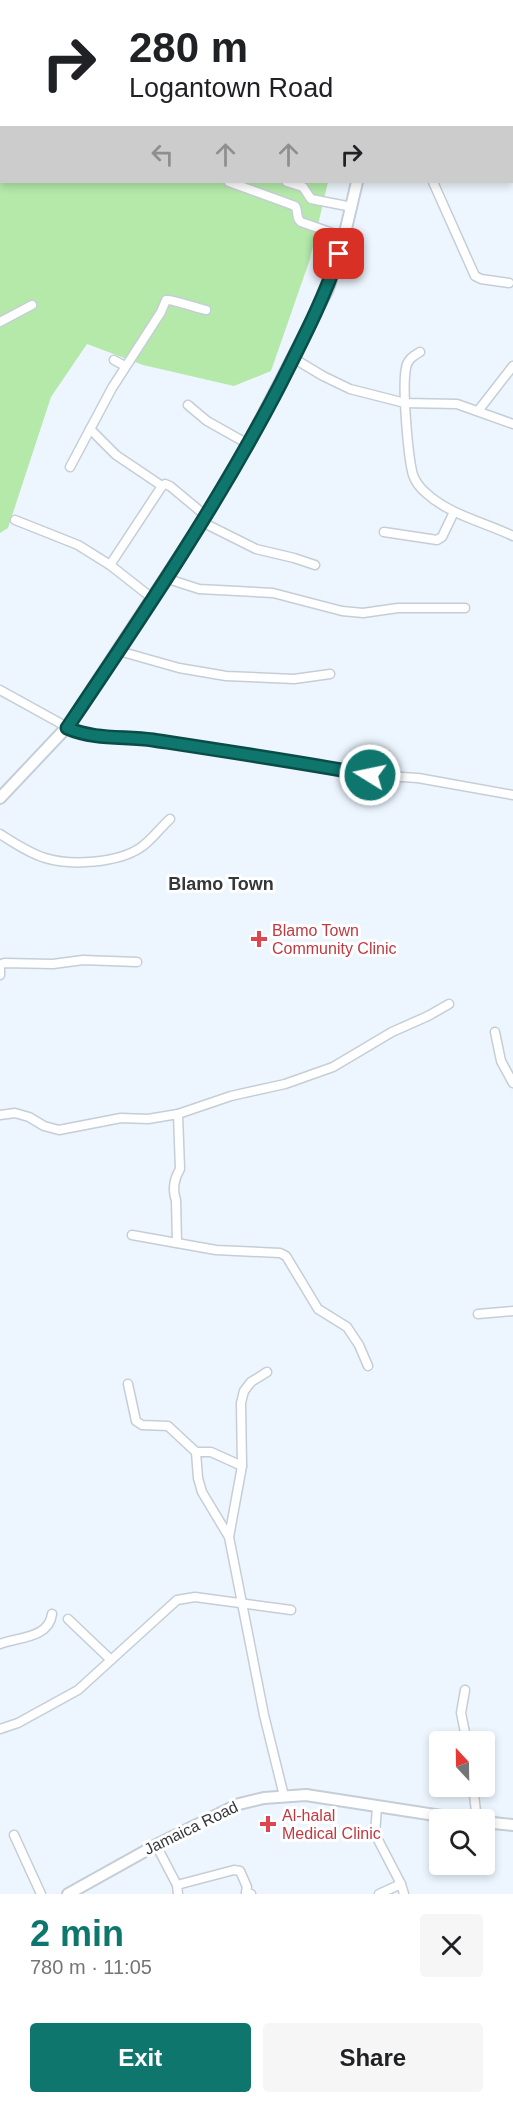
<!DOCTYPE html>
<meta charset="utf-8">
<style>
body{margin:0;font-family:Arial,sans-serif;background:#f6f6f6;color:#202124;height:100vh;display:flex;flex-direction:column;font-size:22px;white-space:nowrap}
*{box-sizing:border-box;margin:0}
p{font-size:20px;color:#757577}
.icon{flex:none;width:33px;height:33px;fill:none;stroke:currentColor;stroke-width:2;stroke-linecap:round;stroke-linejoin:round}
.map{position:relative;height:1894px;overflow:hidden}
.sheet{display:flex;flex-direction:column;background:#fff;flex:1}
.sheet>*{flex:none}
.banner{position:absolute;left:0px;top:0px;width:513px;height:183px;box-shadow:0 3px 9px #0003;background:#fff;color:#202124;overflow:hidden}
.needle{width:39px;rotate:338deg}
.tools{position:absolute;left:429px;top:1731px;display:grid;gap:12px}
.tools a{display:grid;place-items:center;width:66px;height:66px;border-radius:6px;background:#fff;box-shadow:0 3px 9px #0003;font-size:30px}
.pin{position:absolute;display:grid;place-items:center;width:51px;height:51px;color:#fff;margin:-26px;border-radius:12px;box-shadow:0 3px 9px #0006}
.me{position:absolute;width:66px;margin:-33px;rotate:280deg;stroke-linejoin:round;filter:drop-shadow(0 0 4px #0008)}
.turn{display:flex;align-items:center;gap:21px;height:126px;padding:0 30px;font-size:27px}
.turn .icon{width:78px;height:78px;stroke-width:2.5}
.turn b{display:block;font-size:42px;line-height:51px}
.lanes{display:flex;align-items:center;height:57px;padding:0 30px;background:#0003;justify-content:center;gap:30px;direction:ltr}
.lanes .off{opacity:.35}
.round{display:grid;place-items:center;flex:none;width:63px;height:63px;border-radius:6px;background:#f6f6f6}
.headline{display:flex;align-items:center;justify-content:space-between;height:102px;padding:0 30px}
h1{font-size:36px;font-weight:800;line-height:45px;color:#0f766e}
.cta{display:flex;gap:12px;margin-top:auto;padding:12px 30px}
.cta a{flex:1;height:69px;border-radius:6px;background:#0f766e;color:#fff;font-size:24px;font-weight:800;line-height:69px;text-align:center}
.cta a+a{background:#f6f6f6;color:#202124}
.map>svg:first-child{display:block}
.green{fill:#b4e9aa}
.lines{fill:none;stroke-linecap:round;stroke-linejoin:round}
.minor-casing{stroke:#c5ced6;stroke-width:11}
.tertiary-casing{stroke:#c5ced6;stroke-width:14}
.minor{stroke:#fff;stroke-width:8}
.tertiary{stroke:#fff;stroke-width:10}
.route-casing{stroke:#0a4d48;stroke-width:15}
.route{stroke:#0f766e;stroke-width:10}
.health-dot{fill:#e0444e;stroke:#fff;stroke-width:2}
.labels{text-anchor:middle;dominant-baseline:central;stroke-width:6;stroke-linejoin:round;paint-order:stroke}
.health-label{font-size:16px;fill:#be3a42;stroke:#fff;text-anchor:start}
.street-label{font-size:16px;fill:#34383b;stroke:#fff}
.neighbourhood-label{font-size:18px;font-weight:bold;fill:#34383b;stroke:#fff}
</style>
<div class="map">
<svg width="513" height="1894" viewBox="0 0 513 1894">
<rect width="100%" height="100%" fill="#edf6ff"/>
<polygon class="green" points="0,0 150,0 2,2 2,182 328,182 310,259 271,371 234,386 143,365 87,344 51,397 8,528 0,533"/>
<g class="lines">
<g class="minor-casing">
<g id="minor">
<polyline points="196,2 196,0"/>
<polyline points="281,2 281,0"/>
<polyline points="512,96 513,95"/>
<polyline points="512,177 513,177"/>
<path d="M229 182 295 206C299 211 295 218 301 222L344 237"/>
<polyline points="287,182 303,187 311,199 352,207"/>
<polyline points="433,182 475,276 481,279 509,283"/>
<polyline points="0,322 32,305"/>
<path d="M420 352C413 356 407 360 406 368 402 387 408 457 413 475 416 483 420 488 426 493 450 515 484 522 513 536"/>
<polyline points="293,358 323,376 350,389 405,403 457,404 513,424"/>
<polyline points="114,360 125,366"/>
<polyline points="188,405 207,421 248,444"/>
<polyline points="478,411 513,366"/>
<polyline points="90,429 116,455 162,486"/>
<path d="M70 467 112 388 161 312 166 300C172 299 196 308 206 310"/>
<polyline points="15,520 78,545 110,565 152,598"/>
<polyline points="202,522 256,549 294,558 315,565"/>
<polyline points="384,532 437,540 442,537 454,512"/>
<polyline points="110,565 162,486 165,484 170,486 206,516"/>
<polyline points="165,578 199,589 273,593 342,611 363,613 398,608 465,608"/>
<polyline points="119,651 179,668 226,676 294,679 330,674"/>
<polyline points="0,690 67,727 91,736 142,739 234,751 370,775 418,778 513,795"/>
<path d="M0 834C14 843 29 853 45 858 71 866 117 863 140 848 151 841 160 828 170 819"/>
<polyline points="0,975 0,965 4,963 53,964 83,960 137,962"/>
<polyline points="495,1032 501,1061 513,1083"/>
<polyline points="0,1115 15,1113 29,1117 44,1126 59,1130 121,1118 148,1119 178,1114 231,1096 285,1084 333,1067 392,1032 428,1016 449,1004"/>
<polyline points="132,1235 216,1250 280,1253 286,1256 318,1309 347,1327 359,1345 368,1366"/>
<path d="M177 1243 176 1200C172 1189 174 1179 180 1169L178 1114"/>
<polyline points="478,1314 513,1311"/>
<polyline points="267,1372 251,1382 244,1391 241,1403 242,1466 229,1537 264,1715 284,1796"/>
<polyline points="128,1384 136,1421 142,1425 168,1426 196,1452 211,1452 242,1466"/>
<polyline points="196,1452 198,1478 202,1492 229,1537"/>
<polyline points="68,1619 111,1660"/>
<path d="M0 1644C19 1637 49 1638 52 1614"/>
<polyline points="465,1690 461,1713 467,1742"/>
<polyline points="0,1729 18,1723 78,1690 177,1600 195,1597 291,1610"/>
<polyline points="473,1786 477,1820"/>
<polyline points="377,1807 375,1834 401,1884 404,1894"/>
<polyline points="14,1835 41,1894"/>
<polyline points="156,1845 177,1885 178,1894"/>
<polyline points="177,1885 234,1870 240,1871 247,1887 246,1892 251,1894"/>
<polyline points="379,1894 401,1884"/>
</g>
</g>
<g class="tertiary-casing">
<g id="tertiary">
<polyline points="384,2 384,0"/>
<polyline points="0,798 67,727 202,522 248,444 328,289 344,237 357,182"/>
<polyline points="484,1822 513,1825"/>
<polyline points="68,1894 156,1845 239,1804 264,1798 306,1795 467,1820"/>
</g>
</g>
<use href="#minor" class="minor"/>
<use href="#tertiary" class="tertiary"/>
</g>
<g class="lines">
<g class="route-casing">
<path id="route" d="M339 254C324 299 302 341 281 383 219 503 143 615 67 728 95 740 124 736 153 740 225 751 298 762 370 775"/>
</g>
<use href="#route" class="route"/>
</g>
<g class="health-dot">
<path d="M256 930h6v6h6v6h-6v6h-6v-6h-6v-6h6z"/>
<path d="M265 1815h6v6h6v6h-6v6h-6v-6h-6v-6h6z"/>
</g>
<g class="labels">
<g class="health-label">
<text x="272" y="930">Blamo Town<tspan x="272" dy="18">Community Clinic</tspan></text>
<text x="282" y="1815">Al-halal<tspan x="282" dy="18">Medical Clinic</tspan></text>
</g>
<g class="street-label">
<text transform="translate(191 1828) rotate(-26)">Jamaica Road</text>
</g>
<g class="neighbourhood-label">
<text x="221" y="884">Blamo Town</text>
</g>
</g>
</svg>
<div class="tools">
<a><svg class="needle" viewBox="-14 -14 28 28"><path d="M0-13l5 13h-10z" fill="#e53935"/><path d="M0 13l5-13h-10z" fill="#757577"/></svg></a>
<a><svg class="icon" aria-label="search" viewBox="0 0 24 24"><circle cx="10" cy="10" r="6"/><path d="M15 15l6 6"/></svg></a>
</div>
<div class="pin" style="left:339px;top:254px;background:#d93025"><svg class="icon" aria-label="arrive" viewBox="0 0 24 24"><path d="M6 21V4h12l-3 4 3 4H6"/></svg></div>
<svg class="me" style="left:370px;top:775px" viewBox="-20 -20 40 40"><circle r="17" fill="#0f766e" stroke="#fff" stroke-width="3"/><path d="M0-11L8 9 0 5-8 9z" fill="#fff"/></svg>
<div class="banner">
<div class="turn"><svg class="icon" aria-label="right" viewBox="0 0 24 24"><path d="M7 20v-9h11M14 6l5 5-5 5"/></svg><div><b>280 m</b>Logantown Road</div></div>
<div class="lanes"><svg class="icon off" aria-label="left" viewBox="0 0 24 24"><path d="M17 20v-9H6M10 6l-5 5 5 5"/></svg><svg class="icon off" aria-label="ahead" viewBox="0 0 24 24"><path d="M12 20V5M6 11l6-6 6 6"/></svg><svg class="icon off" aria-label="ahead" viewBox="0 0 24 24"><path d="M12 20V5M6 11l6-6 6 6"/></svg><svg class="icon" aria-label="right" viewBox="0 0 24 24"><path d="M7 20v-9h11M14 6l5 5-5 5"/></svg></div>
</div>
</div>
<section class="sheet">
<div class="headline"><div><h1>2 min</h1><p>780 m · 11:05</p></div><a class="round"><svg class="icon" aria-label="close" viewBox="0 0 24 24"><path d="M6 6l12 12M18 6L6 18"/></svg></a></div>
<div class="cta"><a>Exit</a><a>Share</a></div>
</section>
